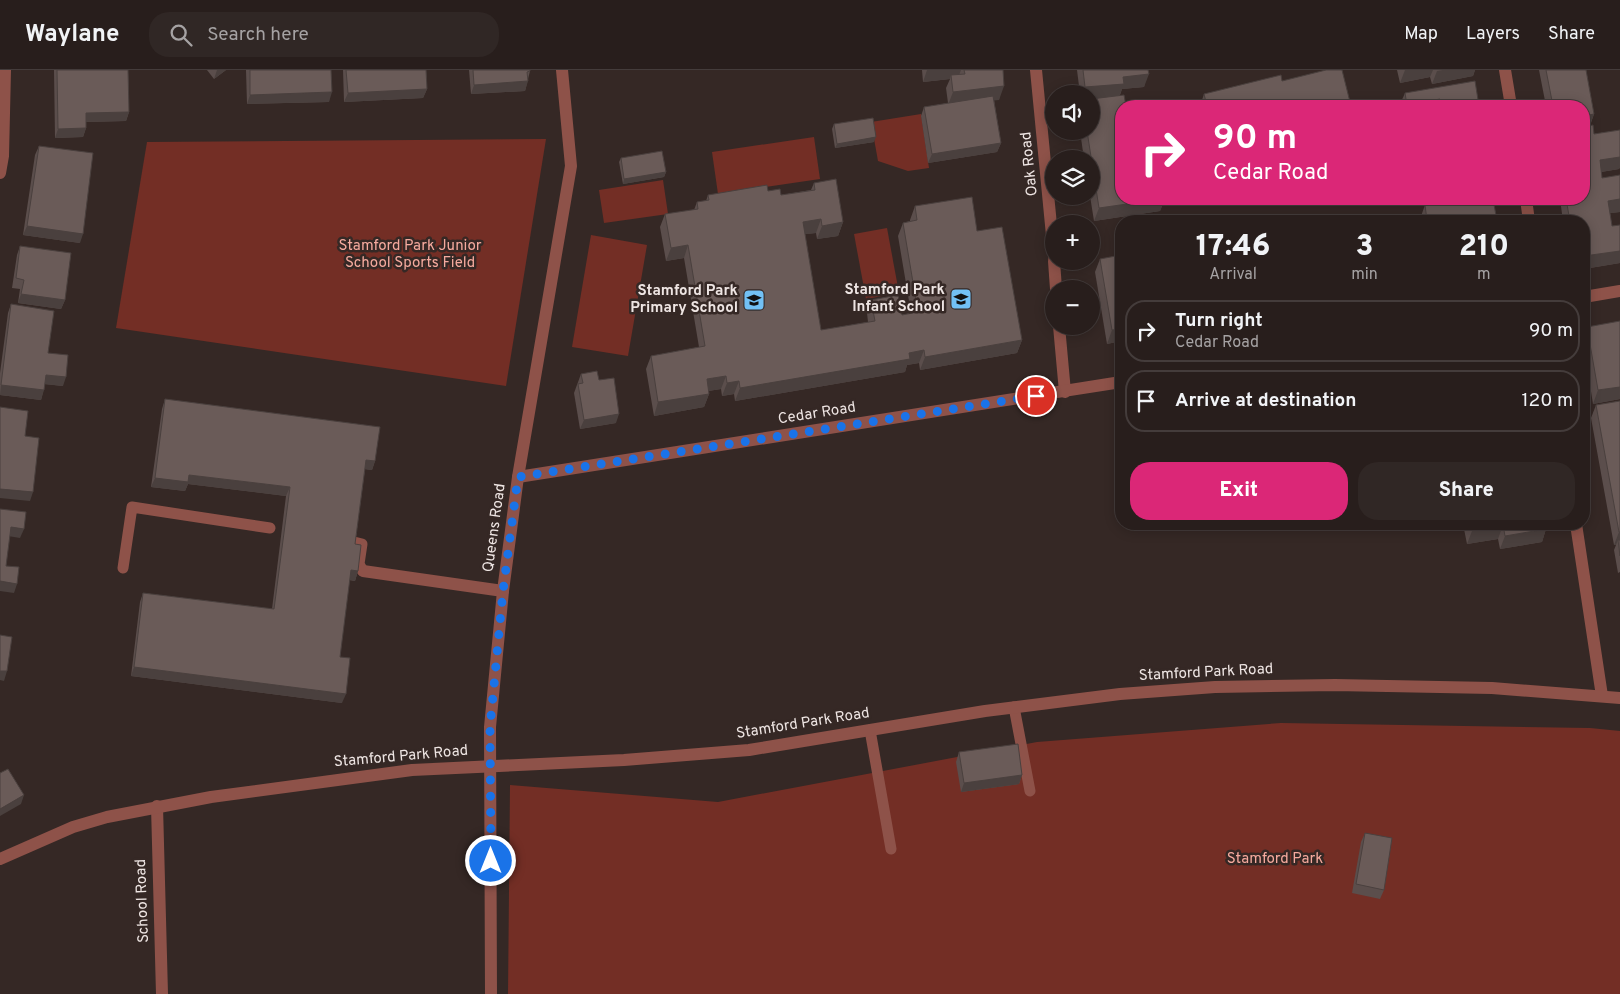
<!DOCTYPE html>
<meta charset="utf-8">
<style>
body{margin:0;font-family:Overpass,sans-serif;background:#302725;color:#f1f3f6;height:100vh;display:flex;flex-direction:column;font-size:19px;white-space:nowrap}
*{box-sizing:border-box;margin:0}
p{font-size:16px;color:#a5a2a3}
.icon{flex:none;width:28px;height:28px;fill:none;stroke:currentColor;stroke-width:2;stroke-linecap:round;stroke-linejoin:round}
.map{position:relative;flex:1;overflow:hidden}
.side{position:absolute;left:1115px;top:145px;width:475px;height:315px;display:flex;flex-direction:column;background:#281e1c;border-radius:20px;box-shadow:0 2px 12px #0003,0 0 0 1px #443c3b}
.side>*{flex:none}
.top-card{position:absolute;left:1115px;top:30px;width:475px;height:105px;border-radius:20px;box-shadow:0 2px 12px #0003,0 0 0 1px #443c3b;background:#db2777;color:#fff;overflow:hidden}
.buttons{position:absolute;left:1045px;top:15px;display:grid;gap:10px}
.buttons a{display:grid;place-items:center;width:55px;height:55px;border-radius:50%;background:#281e1c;box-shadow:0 2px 12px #0003,0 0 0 1px #443c3b;font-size:25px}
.pin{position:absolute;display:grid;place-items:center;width:42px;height:42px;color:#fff;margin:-21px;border:2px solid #fff;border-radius:50%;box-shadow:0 1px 5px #0007}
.me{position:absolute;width:55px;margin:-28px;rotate:0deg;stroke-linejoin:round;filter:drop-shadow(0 0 4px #0008)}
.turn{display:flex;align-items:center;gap:18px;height:105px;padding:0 15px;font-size:22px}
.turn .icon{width:65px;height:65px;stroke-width:2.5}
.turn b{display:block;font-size:35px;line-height:42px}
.eta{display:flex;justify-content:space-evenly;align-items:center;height:85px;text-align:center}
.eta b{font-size:30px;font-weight:800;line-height:35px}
.cta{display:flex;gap:10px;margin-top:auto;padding:10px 15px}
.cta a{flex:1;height:58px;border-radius:20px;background:#db2777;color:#fff;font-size:20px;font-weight:800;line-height:58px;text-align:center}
.cta a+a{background:#302725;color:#f1f3f6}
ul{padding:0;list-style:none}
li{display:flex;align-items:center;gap:15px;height:62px;margin:0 10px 8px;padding:0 5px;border:2px solid #443c3b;border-radius:20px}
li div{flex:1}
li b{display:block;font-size:19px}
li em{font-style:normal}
header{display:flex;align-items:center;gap:30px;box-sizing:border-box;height:70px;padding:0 25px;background:#281e1c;border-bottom:1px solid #443c3b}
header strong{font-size:24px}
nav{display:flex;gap:28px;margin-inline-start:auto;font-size:18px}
.search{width:350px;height:45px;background:#302725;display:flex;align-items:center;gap:12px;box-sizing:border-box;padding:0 18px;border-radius:20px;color:#a5a2a3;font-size:19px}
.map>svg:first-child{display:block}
.green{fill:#732e25}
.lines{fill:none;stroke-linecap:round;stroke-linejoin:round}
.service{stroke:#8e5249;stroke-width:11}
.minor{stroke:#8e5249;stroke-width:12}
.tertiary{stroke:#8e5249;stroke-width:12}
.wall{fill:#5b4e4c}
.shaded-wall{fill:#4a403e}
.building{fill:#6a5b58;stroke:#4a403e}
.route{stroke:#1a73e8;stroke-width:9;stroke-dasharray:0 16.2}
.labels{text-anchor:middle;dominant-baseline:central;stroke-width:5;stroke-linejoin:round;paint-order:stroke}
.street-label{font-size:15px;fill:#eee5e3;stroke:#352825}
.park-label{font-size:15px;fill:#f6aa9e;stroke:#352825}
.poi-label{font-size:15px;font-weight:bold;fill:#eee5e3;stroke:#352825;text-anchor:end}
</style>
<header>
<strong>Waylane</strong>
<div class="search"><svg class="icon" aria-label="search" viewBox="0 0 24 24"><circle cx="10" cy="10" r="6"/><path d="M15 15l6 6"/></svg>Search here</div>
<nav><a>Map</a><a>Layers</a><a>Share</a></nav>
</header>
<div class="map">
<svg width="1620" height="924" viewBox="0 0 1620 924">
<rect width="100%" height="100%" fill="#352825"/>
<g class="green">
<polygon points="921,44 929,98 908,101 878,91 871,52"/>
<polygon points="814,67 820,109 718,124 712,82"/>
<polygon points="546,69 506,316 116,258 147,72"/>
<polygon points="663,110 668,144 604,153 599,120"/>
<polygon points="887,158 899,223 866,229 854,164"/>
<polygon points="591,165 647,175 628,286 572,277"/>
<polygon points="1281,653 1590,658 1620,661 1620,924 508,924 510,715 718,732 1037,672"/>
</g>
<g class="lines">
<g class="service">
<polyline points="354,472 362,474 359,494 363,501"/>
<polyline points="123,498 132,437 270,458"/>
<polyline points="1014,637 1030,721"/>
<polyline points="870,660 891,779"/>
</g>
<g class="minor">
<polyline points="1036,0 1054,186"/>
<polyline points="1505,0 1511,36"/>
<polyline points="0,103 3,86 5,0"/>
<polyline points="1526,129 1529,151"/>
<polyline points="1054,191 1056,219"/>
<polyline points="1584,227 1620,221"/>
<polyline points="1059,256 1065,322"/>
<polyline points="518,407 1121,312"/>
<polyline points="1576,454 1602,626"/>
<polyline points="363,501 503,521"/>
<polyline points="157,736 162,924"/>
<polyline points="491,924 490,657 503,521 518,407 571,96 562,0"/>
</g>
<polyline class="tertiary" points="0,789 73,757 107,747 211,727 412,700 624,690 749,680 985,641 1120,624 1215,617 1335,615 1492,618 1620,628"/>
</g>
<g class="wall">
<polygon points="54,0 128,0 129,42 126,51 86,52 86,58 83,67 55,68"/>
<polygon points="207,0 226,0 214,9"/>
<polygon points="246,0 331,0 329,32 247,34"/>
<polygon points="343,0 426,0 427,19 423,28 344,32"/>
<polygon points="469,0 530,0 530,1 525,21 471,24"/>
<polygon points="922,0 1003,0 999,30 994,30 1001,73 997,82 928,93 921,46 924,37 948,33 946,18 950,9 923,12"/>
<polygon points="1077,0 1148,0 1144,17 1122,19 1120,25 1121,129 1165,129 1160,141 1094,151 1090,126 1091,126 1091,89 1084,89 1080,61 1091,61 1091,24 1080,24"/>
<polygon points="1397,0 1475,0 1473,6 1432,14 1430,7 1400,13"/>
<polygon points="1539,0 1586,0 1594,44 1590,56 1594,64 1620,60 1620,97 1619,99 1601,102 1602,108 1620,105 1620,142 1610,143 1612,156 1620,193 1584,199 1584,151 1563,151 1560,129 1584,129 1584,36 1546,36"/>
<polygon points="1282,11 1351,36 1200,36 1204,24"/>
<polygon points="1405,23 1479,36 1402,36 1401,32"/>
<polygon points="834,54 874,72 835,78 832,59"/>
<polygon points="39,76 80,173 23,165 35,85"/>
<polygon points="621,88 666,102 664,107 623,114 619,92"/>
<polygon points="814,113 843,152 838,166 817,169 816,163 805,164 821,260 868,252 867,243 871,230 902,245 911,243 898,166 903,153 910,151 910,150 915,136 977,161 1022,270 1017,283 920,300 919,293 907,295 905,302 735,331 734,324 722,326 721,319 708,321 709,324 704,337 654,346 646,299 651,286 699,277 684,188 666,191 660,157 665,144 694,140 697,132 706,131 708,125 781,125 811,120"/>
<polygon points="1450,129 1493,129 1497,151 1420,151 1420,149 1425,135 1451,131"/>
<polygon points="20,176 65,230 61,239 18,233 20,219 12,218 17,185"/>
<polygon points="1100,189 1121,271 1107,274 1095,202"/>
<polygon points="11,234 48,283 63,316 45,314 41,330 0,325 0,303 8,243"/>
<polygon points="1587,257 1620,329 1593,334 1584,277 1584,267"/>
<polygon points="581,304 599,310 616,353 580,359 574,323"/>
<polygon points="165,329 375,391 372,400 365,399 355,474 358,501 355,511 349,510 340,587 342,633 131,606 140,532 143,523 272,539 286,426 188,414 185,421 151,417 162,339"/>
<polygon points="1620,331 1620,502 1618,503 1614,480 1616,475 1614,475 1591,348 1596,335"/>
<polygon points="1463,454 1545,454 1546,459 1542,472 1500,479 1498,469 1467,474"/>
<polygon points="959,682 1022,705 1019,714 961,722 956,692"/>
<polygon points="1365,763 1384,820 1380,829 1352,823 1361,772"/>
</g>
<g class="shaded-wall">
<polygon points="217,0 226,0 214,9"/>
<polygon points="927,0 961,0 958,8 951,5 950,9 923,12"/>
<polygon points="1405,0 1433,0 1430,7 1400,13"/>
<polygon points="1443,0 1475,0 1473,6 1432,14 1437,1"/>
<polygon points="1149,4 1144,17 1122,19 1119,27 1091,30 1091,24 1083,24 1085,17 1123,7"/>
<polygon points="528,11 525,21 471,24 474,15"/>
<polygon points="1004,16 999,30 948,35 953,22"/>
<polygon points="427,19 423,28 344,32 348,23"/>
<polygon points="332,22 329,32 247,34 250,25"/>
<polygon points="1440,29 1437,36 1407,36 1407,35"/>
<polygon points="129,42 126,51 83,52 86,43"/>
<polygon points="1594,44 1589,57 1584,58 1584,46"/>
<polygon points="86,58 83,67 55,68 58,59"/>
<polygon points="876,67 874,72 835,78 837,74"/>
<polygon points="1001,73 997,82 928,93 932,84"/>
<polygon points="1620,87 1620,97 1619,99 1595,103 1600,90"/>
<polygon points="666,102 664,107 623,114 624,109"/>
<polygon points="1162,129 1165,129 1160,141 1094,151 1099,138"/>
<polygon points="1420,129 1436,129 1419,132"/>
<polygon points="1620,129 1620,142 1603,144 1608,131"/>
<polygon points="1446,147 1445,151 1427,151 1427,150"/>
<polygon points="821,149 816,163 798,165 803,152"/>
<polygon points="843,152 838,166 817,169 822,156"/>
<polygon points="27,156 83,164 80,173 23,165"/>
<polygon points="688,175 684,188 666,191 671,178"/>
<polygon points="1620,181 1620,193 1584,199 1584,186"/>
<polygon points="21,224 65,230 61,239 18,233"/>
<polygon points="1121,259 1121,271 1107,274 1112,260"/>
<polygon points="1022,270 1017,283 920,300 925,287"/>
<polygon points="924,280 919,293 907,295 905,302 735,331 740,318"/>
<polygon points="46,305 66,307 63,316 43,314"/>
<polygon points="726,306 721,319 702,322 707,309"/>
<polygon points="739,311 734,324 722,326 727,313"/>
<polygon points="1,315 44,320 41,330 0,325"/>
<polygon points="1620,317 1620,329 1593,334 1598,320"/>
<polygon points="709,324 704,337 654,346 658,332"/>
<polygon points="619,344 616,353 580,359 584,350"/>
<polygon points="366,390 375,391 372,400 363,399"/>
<polygon points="189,405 290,417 286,426 188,414 185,421 151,417 155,408"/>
<polygon points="0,419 33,422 30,431 0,428"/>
<polygon points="1503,455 1498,469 1467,474 1472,461"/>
<polygon points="11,457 24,459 20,468 8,466"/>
<polygon points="1546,459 1542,472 1500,479 1505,466"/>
<polygon points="1619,462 1620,462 1620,474 1618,470 1616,475 1614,475"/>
<polygon points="351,500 358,501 355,511 347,509"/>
<polygon points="0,511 17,514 14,523 0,521"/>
<polygon points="134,597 346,624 342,633 131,606"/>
<polygon points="0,601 7,601 4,611 0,610"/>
<polygon points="1022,705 1019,714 961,722 964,713"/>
<polygon points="24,725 21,734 0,746 0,739"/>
</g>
<g class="building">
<polygon points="57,0 128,0 129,42 86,43 86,58 58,59"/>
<polygon points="250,0 331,0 332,22 250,25"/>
<polygon points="346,0 426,0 427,19 348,23"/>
<polygon points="473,0 530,0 530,1 527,2 528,11 474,15"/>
<polygon points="964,0 1003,0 1004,16 953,22 951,5 965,4"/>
<polygon points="1083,0 1148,0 1149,4 1123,7 1124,14 1085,17"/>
<polygon points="1326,0 1342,0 1351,36 1207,36 1204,24 1281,5 1282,11"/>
<polygon points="1546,0 1586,0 1594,44 1584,46 1584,36 1553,36"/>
<polygon points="1475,11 1479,36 1441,36 1440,29 1407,35 1405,23"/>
<polygon points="1124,25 1126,36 1121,36 1121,129 1162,129 1099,138 1087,61 1091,61 1091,29"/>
<polygon points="993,26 1001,73 932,84 924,37"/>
<polygon points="1152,33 1152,36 1134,36"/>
<polygon points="873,48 876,67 837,74 834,54"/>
<polygon points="1593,55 1594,64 1620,60 1620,87 1600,90 1602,108 1620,105 1620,129 1608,131 1612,156 1620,155 1620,181 1584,186 1584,151 1570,151 1566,129 1584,129 1584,57"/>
<polygon points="39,76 93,83 83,164 27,156"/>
<polygon points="662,81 666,102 624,109 621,88"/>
<polygon points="836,109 843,152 822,156 821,149 803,152 821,260 875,251 871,230 898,225 902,245 918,242 903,153 917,150 915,136 972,127 977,161 1002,157 1022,270 925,287 924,280 909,283 910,289 740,318 739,311 727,313 726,306 707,309 709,324 658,332 651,286 705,276 688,175 671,178 665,144 698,139 697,132 709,130 708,125 767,115 768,121 780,119 781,125 815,120 814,113"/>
<polygon points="1458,129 1493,129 1497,151 1447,151 1446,147 1427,150 1425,135 1458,130"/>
<polygon points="20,176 71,183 65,230 21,224 24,210 16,208"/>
<polygon points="1121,185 1121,259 1112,260 1100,189"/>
<polygon points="11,234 54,241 48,283 68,285 66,307 46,305 44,320 1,315"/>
<polygon points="1620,251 1620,317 1598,320 1587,257"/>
<polygon points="597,301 599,310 614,308 619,344 584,350 578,314 583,313 581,304"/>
<polygon points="165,329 380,357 375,391 366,390 355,474 361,475 358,501 351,500 340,587 350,588 346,624 134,597 143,523 274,539 290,417 189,405 188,412 155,408"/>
<polygon points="1620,331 1620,462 1619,462 1596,335"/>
<polygon points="0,337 28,341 25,366 39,368 33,422 0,419"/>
<polygon points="0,439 26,442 24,459 11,457 6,496 19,497 17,514 0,511"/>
<polygon points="1470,454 1545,454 1546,459 1505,466 1503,455 1472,461"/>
<polygon points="1618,470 1620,470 1620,486"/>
<polygon points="0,565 12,567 7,601 0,601"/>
<polygon points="1018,674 1022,705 964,713 959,682"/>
<polygon points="8,699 24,725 0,739 0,703"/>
<polygon points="1365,763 1392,768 1384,820 1356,814"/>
</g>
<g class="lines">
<polyline class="route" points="491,791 490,657 503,521 518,407 1036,326"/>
</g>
<defs>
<g id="school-square" transform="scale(1.125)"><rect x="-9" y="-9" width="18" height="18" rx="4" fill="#72c1f5" stroke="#352825"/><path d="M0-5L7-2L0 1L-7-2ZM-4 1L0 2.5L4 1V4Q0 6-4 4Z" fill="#111"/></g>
</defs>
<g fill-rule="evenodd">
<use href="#school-square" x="961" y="229"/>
<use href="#school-square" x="754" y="230"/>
</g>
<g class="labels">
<g class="street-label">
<text transform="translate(1030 94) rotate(-96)">Oak Road</text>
<text transform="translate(817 344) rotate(-9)">Cedar Road</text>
<text transform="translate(495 458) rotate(-82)">Queens Road</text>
<text transform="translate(1206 603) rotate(-3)">Stamford Park Road</text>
<text transform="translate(803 654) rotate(-9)">Stamford Park Road</text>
<text transform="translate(401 687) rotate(-5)">Stamford Park Road</text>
<text transform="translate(143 831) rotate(-92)">School Road</text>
</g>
<g class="park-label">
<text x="410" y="176">Stamford Park Junior<tspan x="410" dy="17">School Sports Field</tspan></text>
<text x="1275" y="789">Stamford Park</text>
</g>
<g class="poi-label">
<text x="945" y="220">Stamford Park<tspan x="945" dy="17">Infant School</tspan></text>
<text x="738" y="221">Stamford Park<tspan x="738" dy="17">Primary School</tspan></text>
</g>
</g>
</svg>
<div class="buttons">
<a><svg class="icon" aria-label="sound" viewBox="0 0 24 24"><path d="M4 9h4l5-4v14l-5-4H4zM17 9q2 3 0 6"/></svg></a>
<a><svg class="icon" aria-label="layers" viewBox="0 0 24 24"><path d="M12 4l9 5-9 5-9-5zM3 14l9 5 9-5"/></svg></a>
<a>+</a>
<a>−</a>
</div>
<div class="pin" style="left:1036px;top:326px;background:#d93025"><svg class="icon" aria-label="arrive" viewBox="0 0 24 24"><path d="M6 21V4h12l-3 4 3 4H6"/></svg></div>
<svg class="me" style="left:491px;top:791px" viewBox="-20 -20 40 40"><circle r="17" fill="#1a73e8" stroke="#fff" stroke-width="3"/><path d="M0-11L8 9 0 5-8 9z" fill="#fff"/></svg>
<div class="top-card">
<div class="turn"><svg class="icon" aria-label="right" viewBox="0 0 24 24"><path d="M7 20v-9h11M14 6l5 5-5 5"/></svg><div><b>90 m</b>Cedar Road</div></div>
</div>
<section class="side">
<div class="eta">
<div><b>17:46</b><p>Arrival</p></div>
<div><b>3</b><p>min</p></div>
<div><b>210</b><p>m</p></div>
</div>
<ul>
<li><svg class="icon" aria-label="right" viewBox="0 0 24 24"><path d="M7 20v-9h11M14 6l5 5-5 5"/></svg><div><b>Turn right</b><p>Cedar Road</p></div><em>90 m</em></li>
<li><svg class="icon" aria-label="arrive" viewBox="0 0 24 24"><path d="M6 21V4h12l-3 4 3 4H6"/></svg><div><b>Arrive at destination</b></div><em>120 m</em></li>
</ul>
<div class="cta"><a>Exit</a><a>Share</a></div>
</section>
</div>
